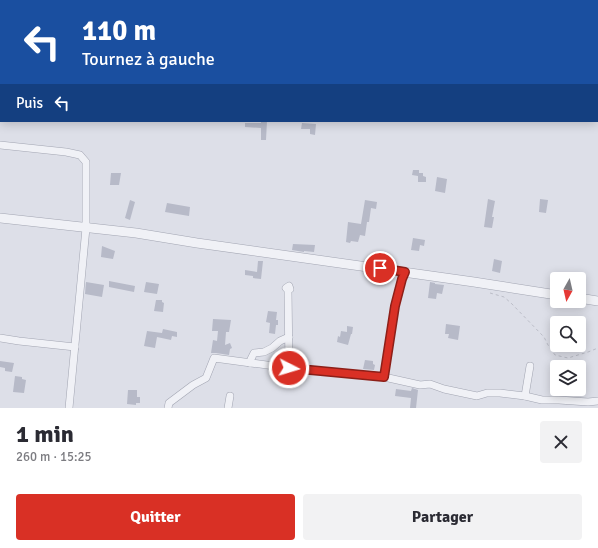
<!DOCTYPE html>
<html lang="fr">
<meta charset="utf-8">
<style>
body{margin:0;font-family:Signika,sans-serif;background:#f2f2f3;color:#2b2b33;height:100vh;display:flex;flex-direction:column;font-size:15px;white-space:nowrap}
*{box-sizing:border-box;margin:0}
p{font-size:13px;color:#7c7c81}
.icon{flex:none;width:22px;height:22px;fill:none;stroke:currentColor;stroke-width:2;stroke-linecap:round;stroke-linejoin:round}
.map{position:relative;height:408px;overflow:hidden}
.panel{display:flex;flex-direction:column;background:#fff;flex:1}
.panel>*{flex:none}
.banner{position:absolute;left:0px;top:0px;width:598px;height:122px;box-shadow:0 2px 10px #0003;background:#1a4fa0;color:#fff;overflow:hidden}
.needle{width:26px;rotate:188deg}
.controls{position:absolute;left:550px;top:272px;display:grid;gap:8px}
.controls a{display:grid;place-items:center;width:36px;height:36px;border-radius:4px;background:#fff;box-shadow:0 2px 10px #0003;font-size:20px}
.pin{position:absolute;display:grid;place-items:center;width:34px;height:34px;color:#fff;margin:-17px;border:2px solid #fff;border-radius:50%;box-shadow:0 1px 4px #0007}
.me{position:absolute;width:44px;margin:-22px;rotate:95deg;stroke-linejoin:round;filter:drop-shadow(0 0 3px #0008)}
.turn{display:flex;align-items:center;gap:14px;height:84px;padding:0 16px;font-size:18px}
.turn .icon{width:52px;height:52px;stroke-width:2.5}
.turn b{display:block;font-size:28px;line-height:34px}
.then{display:flex;align-items:center;height:38px;padding:0 16px;background:#0003;gap:8px;font-size:15px}
.round{display:grid;place-items:center;flex:none;width:42px;height:42px;border-radius:4px;background:#f2f2f3}
.overview{display:flex;align-items:center;justify-content:space-between;height:68px;padding:0 16px}
h1{font-size:24px;font-weight:800;line-height:30px}
.action{display:flex;gap:8px;margin-top:auto;padding:8px 16px}
.action a{flex:1;height:46px;border-radius:4px;background:#d93025;color:#fff;font-size:16px;font-weight:800;line-height:46px;text-align:center}
.action a+a{background:#f2f2f3;color:#2b2b33}
.map>svg:first-child{display:block}
.building{fill:#b7bac8}
.lines{fill:none;stroke-linecap:round;stroke-linejoin:round}
.minor-casing{stroke:#a2a5b2;stroke-width:8}
.tertiary-casing{stroke:#a2a5b2;stroke-width:10}
.path{stroke:#bbbdc7;stroke-width:1;stroke-dasharray:3 3;stroke-linecap:butt}
.minor{stroke:#f0f1f6;stroke-width:7}
.tertiary{stroke:#f0f1f6;stroke-width:9}
.route-casing{stroke:#8d1f18;stroke-width:10}
.route{stroke:#d93025;stroke-width:7}
</style>
<div class="map">
<svg width="598" height="408" viewBox="0 0 598 408">
<rect width="100%" height="100%" fill="#dddfe8"/>
<g class="building">
<polygon points="261,121 267,121 266,140 261,140 261,128 245,127 245,123 261,123"/>
<polygon points="302,123 316,124 315,135 310,134 310,129 301,129"/>
<polygon points="413,170 419,170 419,173 423,173 423,176 426,177 426,182 418,182 418,176 412,175"/>
<polygon points="111,173 121,173 119,185 110,185"/>
<polygon points="437,177 447,179 445,193 435,191"/>
<polygon points="488,199 495,201 492,217 494,217 492,228 484,227"/>
<polygon points="540,199 548,200 546,213 539,212"/>
<polygon points="130,200 135,202 130,220 125,218"/>
<polygon points="365,200 377,202 376,209 371,208 369,222 367,222 365,236 360,235 358,242 351,241 350,243 346,242 348,222 361,224"/>
<polygon points="167,203 190,207 189,216 165,212"/>
<polygon points="413,238 425,240 424,246 420,245 419,251 411,250"/>
<polygon points="293,244 315,245 314,252 304,251 304,252 292,250"/>
<polygon points="102,246 115,251 113,259 101,257"/>
<polygon points="494,259 502,261 500,273 492,271"/>
<polygon points="258,261 263,261 261,279 253,278 253,276 245,275 245,270 257,272"/>
<polygon points="109,281 135,286 134,292 109,287"/>
<polygon points="86,282 104,285 102,297 85,294"/>
<polygon points="146,282 159,284 157,294 144,292"/>
<polygon points="430,282 435,283 435,284 444,285 442,294 437,293 436,299 428,298"/>
<polygon points="156,300 162,300 162,302 164,303 163,312 154,311"/>
<polygon points="268,311 277,312 276,320 278,320 278,325 276,325 275,334 269,333 270,323 266,322"/>
<polygon points="213,319 231,320 229,332 226,332 225,345 230,343 232,348 230,349 229,355 216,353 211,353 213,340 217,341 218,331 212,331"/>
<polygon points="446,324 460,326 458,340 448,338 449,334 445,334"/>
<polygon points="347,326 353,327 352,334 351,334 348,345 337,342 338,336 340,337 341,331 347,332"/>
<polygon points="163,329 177,332 177,337 172,336 171,340 157,337 155,348 144,346 147,331 162,333"/>
<polygon points="365,360 373,361 373,364 375,365 374,370 363,369"/>
<polygon points="0,361 14,363 12,372 5,371 5,368 0,367"/>
<polygon points="15,376 22,377 22,379 26,380 24,393 13,392"/>
<polygon points="412,388 418,390 416,408 410,408 411,398 395,396 396,389 411,391"/>
<polygon points="128,390 137,390 137,397 140,397 140,403 136,403 136,405 127,404"/>
</g>
<g class="lines">
<g class="minor-casing">
<g id="minor">
<polyline points="0,27 1,28"/>
<polyline points="0,37 1,37"/>
<polyline points="0,145 66,152 80,155 86,162 86,228 69,408"/>
<polyline points="288,290 286,288 289,286 290,289 288,290 289,368"/>
<polyline points="0,338 19,341 75,347"/>
<polyline points="250,363 251,359 254,353 264,352 272,348 280,341 289,337"/>
<polyline points="384,377 395,306 402,279 405,272"/>
<polyline points="525,396 530,366"/>
<polyline points="168,408 169,403 193,385 206,378 214,358 289,368 384,377 420,385 430,384 444,389 477,396 487,393 500,393 525,396 542,400 559,400 588,402 598,401"/>
<polyline points="228,408 230,396"/>
</g>
</g>
<g class="tertiary-casing">
<g id="tertiary">
<polyline points="0,218 136,233 197,243 474,282 557,295"/>
<polyline points="579,298 598,301"/>
</g>
</g>
<polyline class="path" points="490,293 504,297 511,303 544,337 548,345 555,355 568,358 588,352 598,348"/>
<use href="#minor" class="minor"/>
<use href="#tertiary" class="tertiary"/>
</g>
<g class="lines">
<g class="route-casing">
<polyline id="route" points="289,368 384,377 395,306 402,279 405,272 380,268"/>
</g>
<use href="#route" class="route"/>
</g>
</svg>
<div class="controls">
<a><svg class="needle" viewBox="-14 -14 28 28"><path d="M0-13l5 13h-10z" fill="#e53935"/><path d="M0 13l5-13h-10z" fill="#7c7c81"/></svg></a>
<a><svg class="icon" aria-label="search" viewBox="0 0 24 24"><circle cx="10" cy="10" r="6"/><path d="M15 15l6 6"/></svg></a>
<a><svg class="icon" aria-label="layers" viewBox="0 0 24 24"><path d="M12 4l9 5-9 5-9-5zM3 14l9 5 9-5"/></svg></a>
</div>
<div class="pin" style="left:380px;top:268px;background:#d93025"><svg class="icon" aria-label="arrive" viewBox="0 0 24 24"><path d="M6 21V4h12l-3 4 3 4H6"/></svg></div>
<svg class="me" style="left:289px;top:368px" viewBox="-20 -20 40 40"><circle r="17" fill="#d93025" stroke="#fff" stroke-width="3"/><path d="M0-11L8 9 0 5-8 9z" fill="#fff"/></svg>
<div class="banner">
<div class="turn"><svg class="icon" aria-label="left" viewBox="0 0 24 24"><path d="M17 20v-9H6M10 6l-5 5 5 5"/></svg><div><b>110 m</b>Tournez à gauche</div></div>
<div class="then">Puis<svg class="icon" aria-label="left" viewBox="0 0 24 24"><path d="M17 20v-9H6M10 6l-5 5 5 5"/></svg></div>
</div>
</div>
<section class="panel">
<div class="overview"><div><h1>1 min</h1><p>260 m · 15:25</p></div><a class="round"><svg class="icon" aria-label="close" viewBox="0 0 24 24"><path d="M6 6l12 12M18 6L6 18"/></svg></a></div>
<div class="action"><a>Quitter</a><a>Partager</a></div>
</section>
